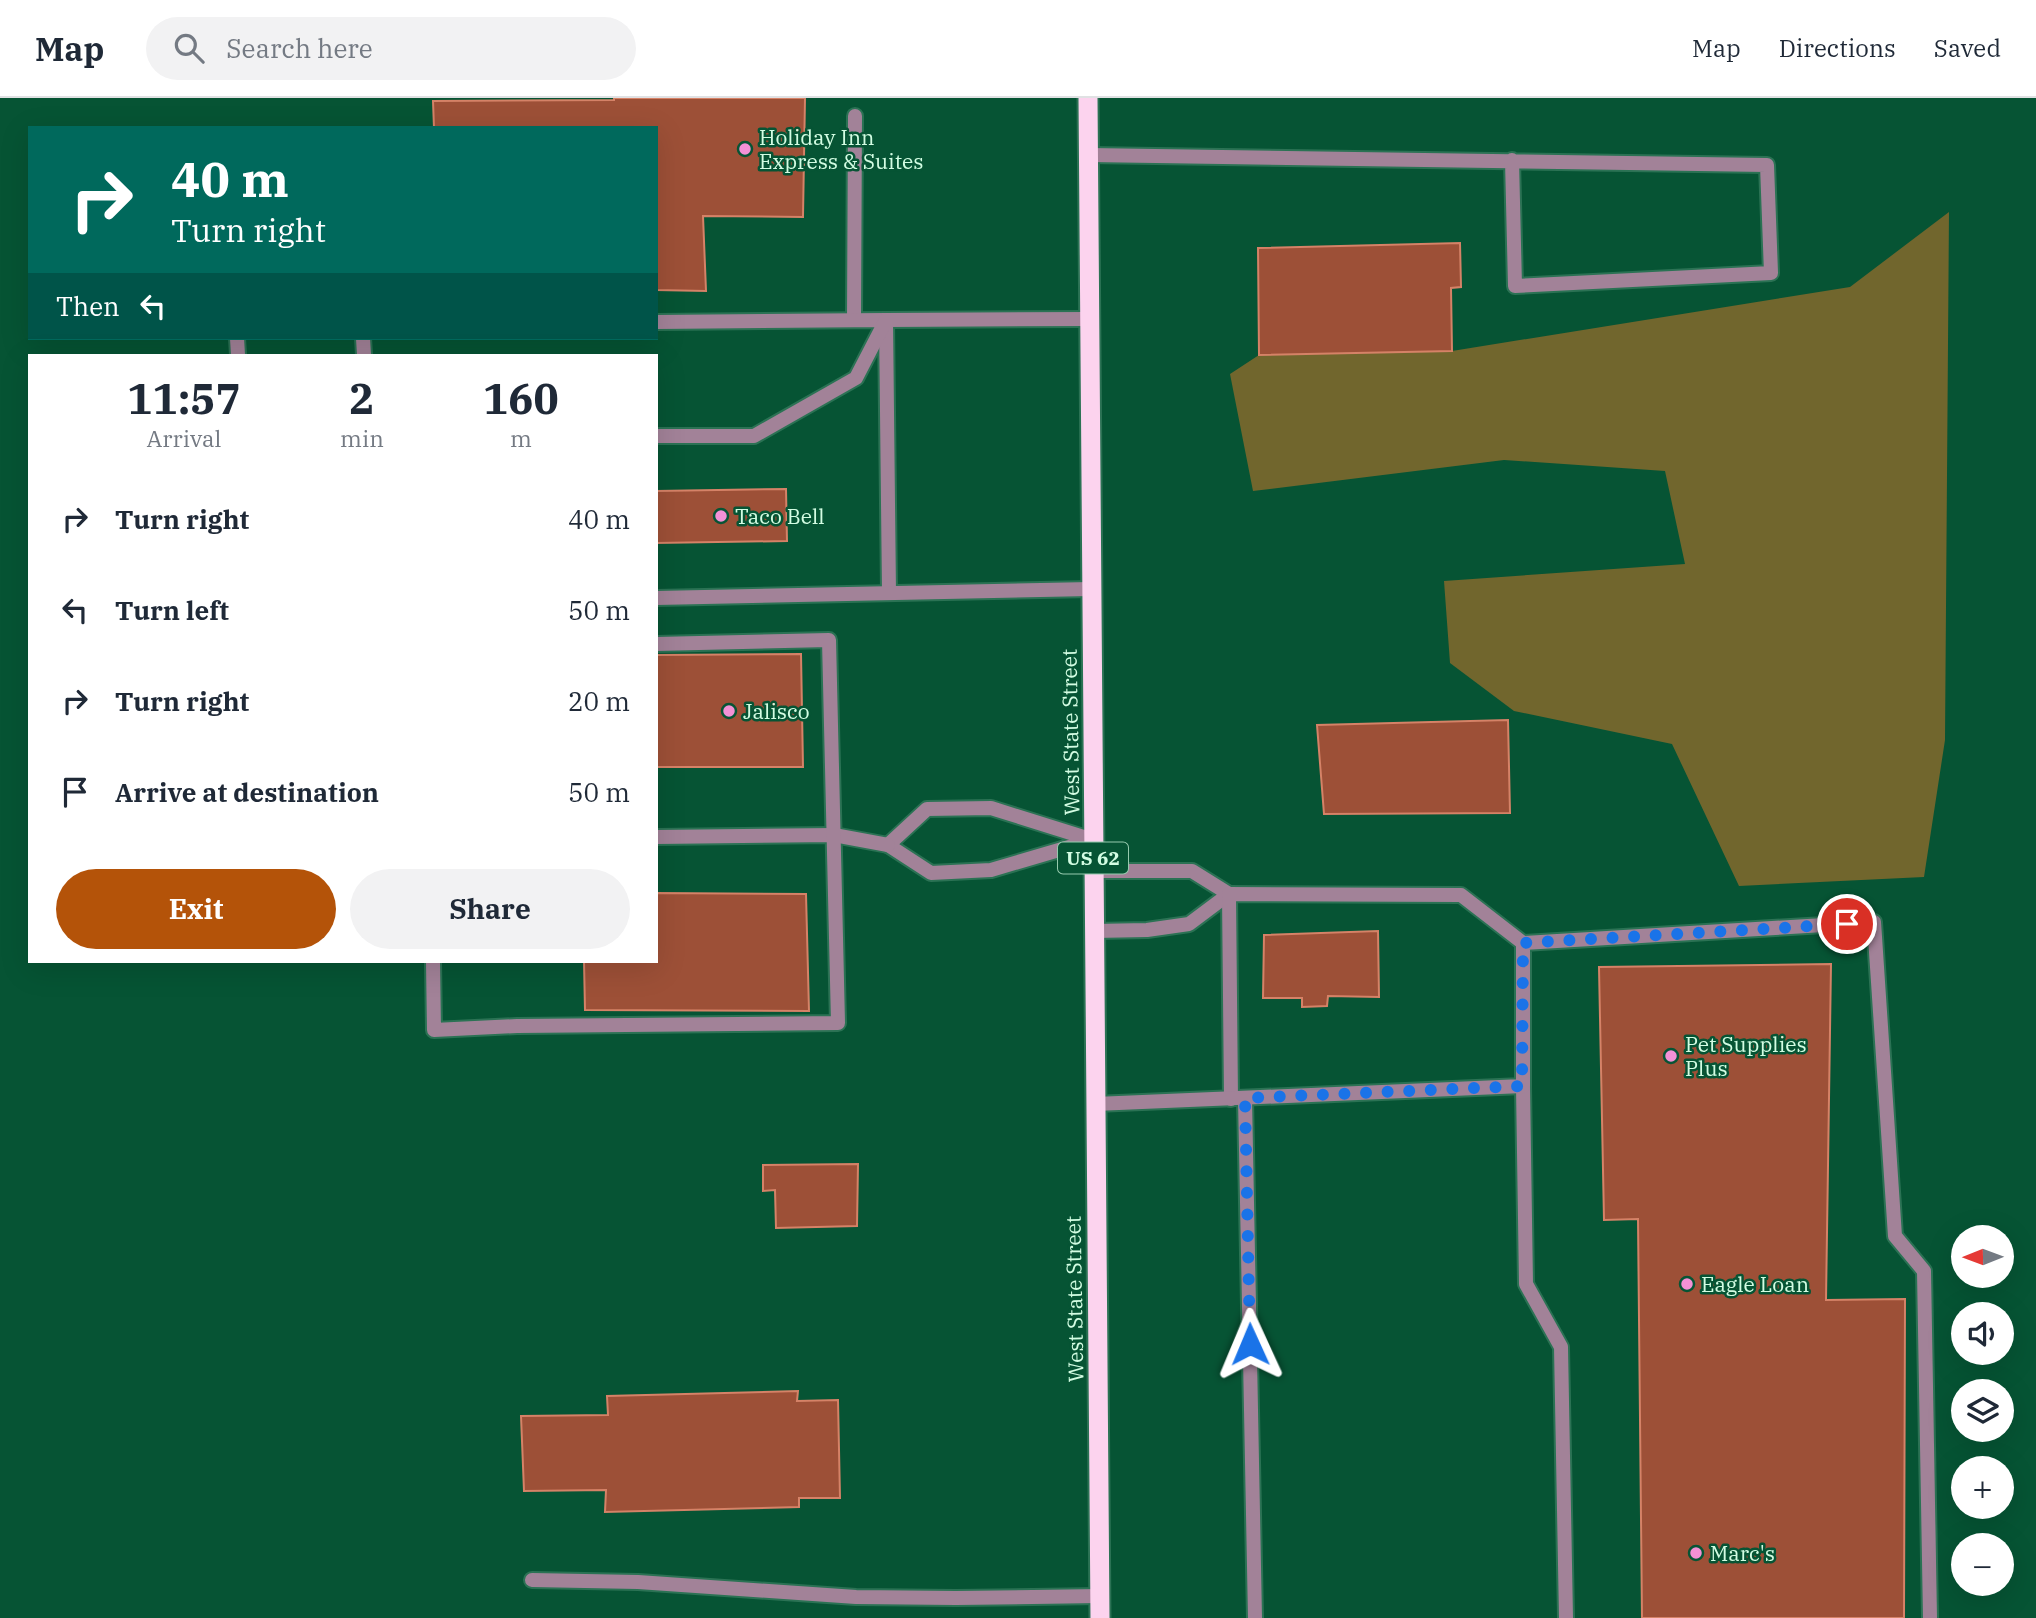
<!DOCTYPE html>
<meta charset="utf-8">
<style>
body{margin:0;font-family:"IBM Plex Serif",serif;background:#f2f2f3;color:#1f2937;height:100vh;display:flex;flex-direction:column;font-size:26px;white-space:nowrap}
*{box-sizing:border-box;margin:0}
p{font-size:23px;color:#747a83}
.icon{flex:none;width:38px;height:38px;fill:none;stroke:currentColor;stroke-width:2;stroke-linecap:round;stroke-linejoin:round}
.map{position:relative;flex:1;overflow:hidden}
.sheet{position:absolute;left:28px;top:256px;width:630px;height:609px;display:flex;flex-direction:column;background:#fff;border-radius:0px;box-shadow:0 7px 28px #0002}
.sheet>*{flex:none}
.guide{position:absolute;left:28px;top:28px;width:630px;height:214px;border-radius:0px;box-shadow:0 7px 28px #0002;background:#00695c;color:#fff;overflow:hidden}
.needle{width:46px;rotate:269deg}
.fabs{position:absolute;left:1951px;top:1127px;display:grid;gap:14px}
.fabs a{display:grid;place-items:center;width:63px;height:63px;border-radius:50%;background:#fff;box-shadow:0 7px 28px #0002;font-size:35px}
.pin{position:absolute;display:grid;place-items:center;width:60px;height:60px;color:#fff;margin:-30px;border:4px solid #fff;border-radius:50%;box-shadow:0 2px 7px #0007}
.me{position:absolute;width:77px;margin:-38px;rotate:359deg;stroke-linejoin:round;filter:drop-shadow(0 0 5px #0008)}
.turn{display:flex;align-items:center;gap:24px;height:147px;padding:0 28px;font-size:32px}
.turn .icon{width:91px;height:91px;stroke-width:2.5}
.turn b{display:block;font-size:49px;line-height:60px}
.then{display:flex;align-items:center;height:66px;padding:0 28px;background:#0003;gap:14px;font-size:26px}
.eta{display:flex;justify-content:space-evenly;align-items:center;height:119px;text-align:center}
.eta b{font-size:42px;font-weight:700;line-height:49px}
.action{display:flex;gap:14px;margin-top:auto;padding:14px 28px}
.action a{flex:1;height:80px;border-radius:42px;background:#b45309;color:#fff;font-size:28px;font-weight:700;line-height:80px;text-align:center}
.action a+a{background:#f2f2f3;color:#1f2937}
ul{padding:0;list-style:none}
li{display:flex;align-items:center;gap:21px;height:91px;padding:0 28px}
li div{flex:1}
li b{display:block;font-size:26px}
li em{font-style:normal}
header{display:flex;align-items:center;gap:42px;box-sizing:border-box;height:98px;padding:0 35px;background:#fff;border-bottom:2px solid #e0e1e3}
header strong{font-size:33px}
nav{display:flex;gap:38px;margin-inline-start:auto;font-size:24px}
.search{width:490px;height:63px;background:#f2f2f3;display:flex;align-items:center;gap:18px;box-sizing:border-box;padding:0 24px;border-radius:38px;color:#747a83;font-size:26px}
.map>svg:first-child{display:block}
.green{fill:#71662d}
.building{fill:#9d5037;stroke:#d58267;stroke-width:2}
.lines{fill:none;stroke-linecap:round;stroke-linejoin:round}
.service-casing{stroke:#2b7254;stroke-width:18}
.trunk-casing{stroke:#2b7254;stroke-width:23}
.service{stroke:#a28298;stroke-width:14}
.trunk{stroke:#fcd3ee;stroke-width:19}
.route{stroke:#1a73e8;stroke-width:12;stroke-dasharray:0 21.6}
.poi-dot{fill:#f391d6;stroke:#065434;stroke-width:2.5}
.labels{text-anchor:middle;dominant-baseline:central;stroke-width:5;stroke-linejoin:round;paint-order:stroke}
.shield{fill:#065434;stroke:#96caae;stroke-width:2}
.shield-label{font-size:19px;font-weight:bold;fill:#d3fde3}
.poi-label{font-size:21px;fill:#d3fde3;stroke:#065434;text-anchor:start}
.street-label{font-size:21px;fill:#d3fde3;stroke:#065434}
</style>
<header>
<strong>Map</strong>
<div class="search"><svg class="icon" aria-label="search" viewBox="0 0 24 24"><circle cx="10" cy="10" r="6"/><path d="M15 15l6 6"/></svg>Search here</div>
<nav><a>Map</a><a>Directions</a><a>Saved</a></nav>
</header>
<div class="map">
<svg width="2036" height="1520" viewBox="0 0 2036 1520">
<rect width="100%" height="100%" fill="#065434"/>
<polygon class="green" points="1949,114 1945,642 1924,779 1739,788 1672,646 1514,613 1450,565 1444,483 1685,466 1665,373 1504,362 1253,393 1230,276 1259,257 1452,253 1850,189"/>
<g class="building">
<polygon points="614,0 805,0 803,119 703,118 706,193 656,192 656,30 434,30 433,3 614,2"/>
<polygon points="1460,145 1461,189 1451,190 1452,253 1259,257 1258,150"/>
<polygon points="786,391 787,443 656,445 656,393"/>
<polygon points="801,556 803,669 656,669 656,557"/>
<polygon points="1508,622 1510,715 1324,716 1317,627"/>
<polygon points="656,795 806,796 809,913 585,912 584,863 656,863"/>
<polygon points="1378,833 1379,899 1328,898 1327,908 1302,909 1302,900 1263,900 1264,837"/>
<polygon points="1831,866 1826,1202 1905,1201 1904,1520 1642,1520 1638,1121 1604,1122 1599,869"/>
<polygon points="858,1066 857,1128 776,1130 775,1092 763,1093 763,1067"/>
<polygon points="798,1293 797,1303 838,1302 840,1400 799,1400 799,1409 605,1414 606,1392 524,1393 521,1318 608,1317 607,1298"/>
</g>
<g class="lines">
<g class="service-casing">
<g id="service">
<polyline points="1089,57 1767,67 1771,175 1515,188 1512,62"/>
<polyline points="854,222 855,18"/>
<polyline points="656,224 886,222 889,495"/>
<polyline points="237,240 238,257"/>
<polyline points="363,240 364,257"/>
<polyline points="656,338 754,338 856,280 886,222 1089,221"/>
<polyline points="656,500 1091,491"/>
<polygon points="991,710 1093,742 991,772 931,775 888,747 927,711"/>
<polyline points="656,739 834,737 888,747"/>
<polyline points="1093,773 1192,773 1229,796 1189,826 1147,832 1094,833"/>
<polyline points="433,863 434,932 517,928 838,925 829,542 656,546"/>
<polyline points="1523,988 1526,1186 1561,1249 1566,1520"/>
<polyline points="1245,1000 1255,1520"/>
<polyline points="1231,1001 1229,796 1461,797 1523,845"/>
<polyline points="1095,1006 1523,988 1523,845 1874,824 1895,1138 1924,1173 1930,1520"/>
<polyline points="532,1482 638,1484 856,1499 956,1500 1100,1498"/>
</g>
</g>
<g class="trunk-casing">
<polyline id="trunk" points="1088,0 1100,1520"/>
</g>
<use href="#service" class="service"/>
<use href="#trunk" class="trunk"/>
</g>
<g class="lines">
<polyline class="route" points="1250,1246 1245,1000 1522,988 1523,845 1847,826"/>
</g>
<g class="poi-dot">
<circle cx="745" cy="51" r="7"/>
<circle cx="721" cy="418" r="7"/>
<circle cx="729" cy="613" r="7"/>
<circle cx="1671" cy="958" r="7"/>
<circle cx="1687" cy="1186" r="7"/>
<circle cx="1696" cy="1455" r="7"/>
</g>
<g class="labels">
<rect class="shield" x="1058" y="744.5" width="70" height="31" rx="5"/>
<g class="shield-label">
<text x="1093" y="760">US 62</text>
</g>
<g class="poi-label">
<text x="759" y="39">Holiday Inn<tspan x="759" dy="24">Express &amp; Suites</tspan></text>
<text x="735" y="418">Taco Bell</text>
<text x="743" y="613">Jalisco</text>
<text x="1685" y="946">Pet Supplies<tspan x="1685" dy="24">Plus</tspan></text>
<text x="1701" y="1186">Eagle Loan</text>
<text x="1710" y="1455">Marc's</text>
</g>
<g class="street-label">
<text transform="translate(1070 634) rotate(-91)">West State Street</text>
<text transform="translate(1074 1201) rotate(-91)">West State Street</text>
</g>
</g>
</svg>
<div class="fabs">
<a><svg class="needle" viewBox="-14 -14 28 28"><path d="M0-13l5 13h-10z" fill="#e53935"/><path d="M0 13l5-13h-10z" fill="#747a83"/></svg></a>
<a><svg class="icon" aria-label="sound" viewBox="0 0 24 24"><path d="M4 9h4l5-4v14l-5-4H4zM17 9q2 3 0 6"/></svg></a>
<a><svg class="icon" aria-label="layers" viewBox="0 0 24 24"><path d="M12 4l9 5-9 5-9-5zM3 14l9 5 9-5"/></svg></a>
<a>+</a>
<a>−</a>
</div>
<div class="pin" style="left:1847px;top:826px;background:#d93025"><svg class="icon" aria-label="arrive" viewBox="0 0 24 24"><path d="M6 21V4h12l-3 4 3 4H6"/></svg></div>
<svg class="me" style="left:1250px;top:1246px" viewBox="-20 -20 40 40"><path d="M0-17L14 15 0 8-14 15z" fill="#1a73e8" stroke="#fff" stroke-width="4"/></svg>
<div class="guide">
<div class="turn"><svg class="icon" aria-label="right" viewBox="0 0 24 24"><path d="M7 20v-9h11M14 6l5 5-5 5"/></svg><div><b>40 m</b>Turn right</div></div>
<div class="then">Then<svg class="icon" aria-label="left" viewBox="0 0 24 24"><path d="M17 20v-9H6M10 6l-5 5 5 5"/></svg></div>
</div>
<section class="sheet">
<div class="eta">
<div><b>11:57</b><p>Arrival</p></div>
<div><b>2</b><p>min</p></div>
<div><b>160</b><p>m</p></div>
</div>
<ul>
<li><svg class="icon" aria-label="right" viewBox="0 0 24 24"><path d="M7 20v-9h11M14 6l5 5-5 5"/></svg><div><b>Turn right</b></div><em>40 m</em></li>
<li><svg class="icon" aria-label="left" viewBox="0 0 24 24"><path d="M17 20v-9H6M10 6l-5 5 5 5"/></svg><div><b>Turn left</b></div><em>50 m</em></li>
<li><svg class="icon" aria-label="right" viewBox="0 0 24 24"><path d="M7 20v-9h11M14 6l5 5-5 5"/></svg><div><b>Turn right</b></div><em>20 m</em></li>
<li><svg class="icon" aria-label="arrive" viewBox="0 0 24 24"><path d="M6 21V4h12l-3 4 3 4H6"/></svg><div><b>Arrive at destination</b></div><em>50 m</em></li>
</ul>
<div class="action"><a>Exit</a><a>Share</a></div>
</section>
</div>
